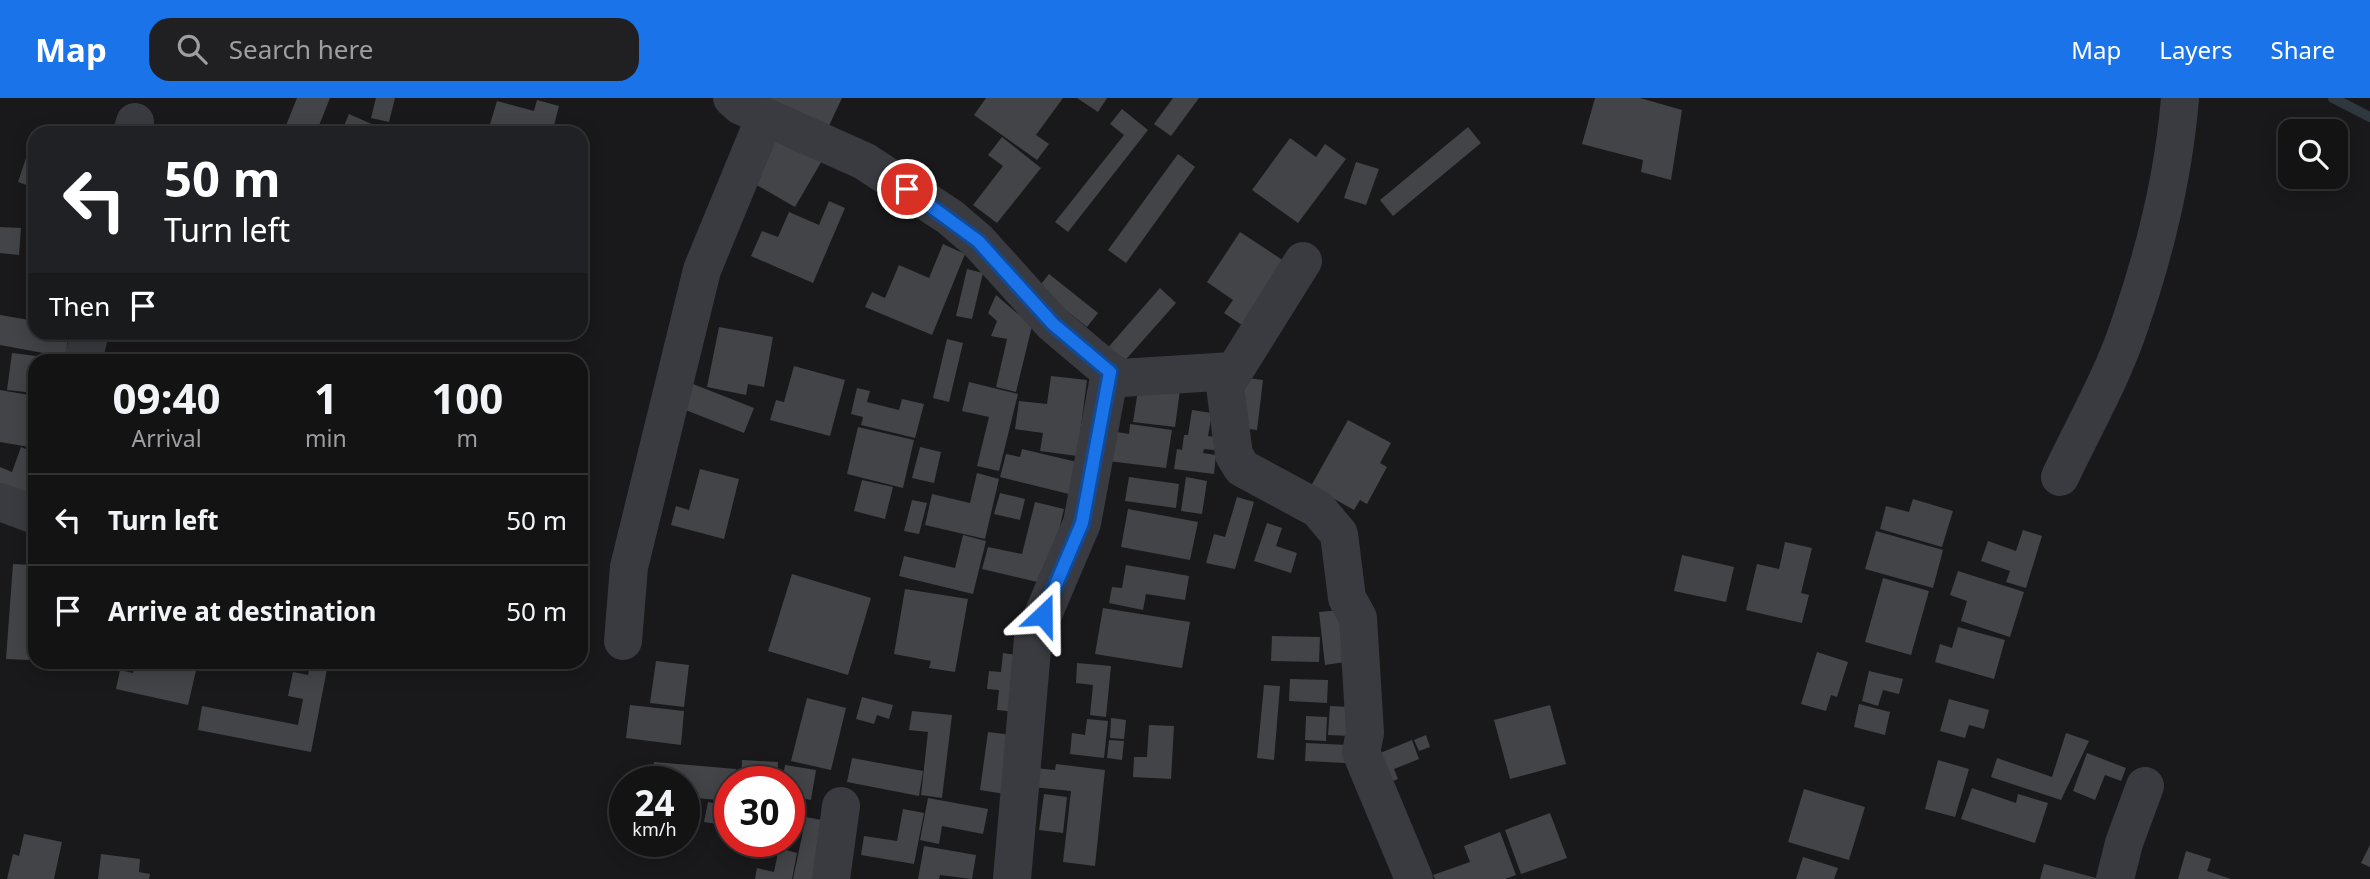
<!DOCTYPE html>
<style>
body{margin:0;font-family:"Noto Sans",sans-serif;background:#202022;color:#f1f3f6;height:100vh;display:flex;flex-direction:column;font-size:26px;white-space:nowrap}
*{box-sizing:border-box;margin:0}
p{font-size:23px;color:#9d9ea0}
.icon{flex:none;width:38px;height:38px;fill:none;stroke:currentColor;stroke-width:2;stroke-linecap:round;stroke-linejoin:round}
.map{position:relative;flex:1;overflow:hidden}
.drawer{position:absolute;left:28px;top:256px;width:560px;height:315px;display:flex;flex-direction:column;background:#131314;border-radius:21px;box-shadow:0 4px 18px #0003,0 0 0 2px #323234}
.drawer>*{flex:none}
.guide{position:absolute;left:28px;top:28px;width:560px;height:214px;border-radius:21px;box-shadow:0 4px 18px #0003,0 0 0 2px #323234;background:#202124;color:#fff;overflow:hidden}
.fabs{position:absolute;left:2278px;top:21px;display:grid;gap:14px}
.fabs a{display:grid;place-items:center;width:70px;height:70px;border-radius:14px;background:#131314;box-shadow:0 4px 18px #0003,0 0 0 2px #323234;font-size:35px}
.speed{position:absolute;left:609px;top:668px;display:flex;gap:14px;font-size:35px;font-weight:700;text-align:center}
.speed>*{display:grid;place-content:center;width:91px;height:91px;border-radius:50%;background:#131314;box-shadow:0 4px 18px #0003,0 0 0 2px #323234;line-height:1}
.speed small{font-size:18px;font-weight:400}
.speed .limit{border:10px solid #d22;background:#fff;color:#111}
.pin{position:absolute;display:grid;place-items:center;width:60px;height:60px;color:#fff;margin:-30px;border:4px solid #fff;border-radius:50%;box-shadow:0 2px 7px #0007}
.me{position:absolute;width:77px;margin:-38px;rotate:23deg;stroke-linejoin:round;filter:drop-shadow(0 0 5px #0008)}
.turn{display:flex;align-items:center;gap:24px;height:147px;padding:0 21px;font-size:32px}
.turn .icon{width:91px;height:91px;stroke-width:2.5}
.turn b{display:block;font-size:49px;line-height:60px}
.then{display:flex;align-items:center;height:66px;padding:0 21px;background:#0003;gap:14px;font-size:26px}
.eta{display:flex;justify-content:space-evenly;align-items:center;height:119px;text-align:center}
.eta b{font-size:42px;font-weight:700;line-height:49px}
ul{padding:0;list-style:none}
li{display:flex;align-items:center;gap:21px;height:91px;padding:0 21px;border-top:2px solid #323234}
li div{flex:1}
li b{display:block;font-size:26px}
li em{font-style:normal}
header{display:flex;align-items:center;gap:42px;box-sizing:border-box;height:98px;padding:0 35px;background:#1a73e8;color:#fff}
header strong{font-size:33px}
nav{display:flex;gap:38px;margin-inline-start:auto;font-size:24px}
.search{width:490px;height:63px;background:#202022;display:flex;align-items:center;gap:18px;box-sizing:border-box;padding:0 24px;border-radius:21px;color:#9d9ea0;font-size:26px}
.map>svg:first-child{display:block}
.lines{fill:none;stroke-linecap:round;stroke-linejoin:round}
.stream{stroke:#2f383f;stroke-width:10}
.building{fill:#434448}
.street{stroke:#3a3b40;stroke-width:38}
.route-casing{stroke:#114b97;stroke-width:18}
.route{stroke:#1a73e8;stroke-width:12}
</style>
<header>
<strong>Map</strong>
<div class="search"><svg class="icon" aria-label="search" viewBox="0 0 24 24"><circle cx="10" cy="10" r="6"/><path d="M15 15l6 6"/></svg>Search here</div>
<nav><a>Map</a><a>Layers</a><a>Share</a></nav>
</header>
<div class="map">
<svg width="2370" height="781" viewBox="0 0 2370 781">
<rect width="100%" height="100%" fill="#19191b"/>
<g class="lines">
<polyline class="stream" points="2333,0 2370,19"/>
</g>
<g class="building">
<polygon points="297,0 330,0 316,35 283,35"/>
<polygon points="376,0 395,0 389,24 371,20"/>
<polygon points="756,0 842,0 826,34"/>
<polygon points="986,0 1063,0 1036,37 1049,46 1037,62 974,17"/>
<polygon points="1077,0 1107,0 1098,14"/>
<polygon points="1173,0 1199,0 1171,38 1154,26"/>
<polygon points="1595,0 1640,0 1682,12 1671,82 1641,74 1643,62 1582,46"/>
<polygon points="537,2 559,8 552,35 474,35 476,30 488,33 497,3 534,13"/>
<polygon points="1122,11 1148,32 1068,134 1055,124 1124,37 1110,26"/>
<polygon points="349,16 374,27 370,35 341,35"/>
<polygon points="1468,29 1481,45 1393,118 1380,102"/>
<polygon points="776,34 823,61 795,109 748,82"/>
<polygon points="1002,39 1041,70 997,125 973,107 1003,68 988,57"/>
<polygon points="1290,40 1316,59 1325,46 1346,61 1298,125 1252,92"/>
<polygon points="1178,56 1195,69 1126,165 1108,152"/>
<polygon points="27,57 35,60 35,90 18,84"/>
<polygon points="1356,64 1379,71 1366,107 1344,100"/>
<polygon points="829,103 845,110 813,185 751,158 762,133 778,139 789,114 819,127"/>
<polygon points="0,129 21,130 19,157 0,155"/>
<polygon points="1240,134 1284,163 1242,227 1224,215 1233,202 1207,184"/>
<polygon points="943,146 965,156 932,237 865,209 872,194 885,200 899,167 929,180"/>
<polygon points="967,171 983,175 972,221 956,218"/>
<polygon points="1049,176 1098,215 1087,229 1038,190"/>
<polygon points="1160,190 1176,205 1121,267 1105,253"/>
<polygon points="996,197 1032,228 1016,294 996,289 1007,241 991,238 997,223 988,215"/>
<polygon points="0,217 35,223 35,234 69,234 65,259 0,247"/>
<polygon points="719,229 773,239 764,289 748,286 746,297 707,289"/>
<polygon points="947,241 963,245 949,304 933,300"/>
<polygon points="12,255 61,261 61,262 35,262 35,295 7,292"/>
<polygon points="794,268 845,282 830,338 770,322 776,302 784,304"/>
<polygon points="1051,278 1087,282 1077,358 1040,353 1043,335 1015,331 1019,303 1047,306"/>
<polygon points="1240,279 1263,282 1257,332 1233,329"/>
<polygon points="688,284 754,310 744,335 678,309"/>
<polygon points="969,284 1018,296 999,373 977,368 989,319 962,313"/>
<polygon points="1139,286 1180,292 1175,329 1133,324"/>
<polygon points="857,290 870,293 867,304 899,312 902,301 924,306 915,340 861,327 863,319 851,316"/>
<polygon points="0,292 35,298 35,350 0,344"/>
<polygon points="1192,312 1212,315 1208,338 1216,339 1214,352 1204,351 1203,355 1216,357 1214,376 1174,371 1177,351 1182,352 1184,337 1188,337"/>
<polygon points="1348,322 1391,345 1380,365 1387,369 1367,406 1360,402 1354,412 1311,388"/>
<polygon points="1130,326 1172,332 1166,370 1108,363 1111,333 1129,336"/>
<polygon points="858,329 914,342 903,390 847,376"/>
<polygon points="21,349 35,355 35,386 29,403 0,392 0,369 12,374"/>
<polygon points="920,349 941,354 934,385 912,380"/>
<polygon points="1022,351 1077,364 1069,396 1000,379 1006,356 1020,359"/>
<polygon points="700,371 739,381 724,441 671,427 676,408 689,412"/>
<polygon points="977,375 999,381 985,441 925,427 932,396 970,405"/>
<polygon points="1129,379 1179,386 1176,410 1125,403"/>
<polygon points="1186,379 1207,383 1202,416 1181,413"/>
<polygon points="862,382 893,389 885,421 854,413"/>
<polygon points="1000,395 1025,401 1020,422 994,416"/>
<polygon points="1237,399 1254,404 1235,471 1206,465 1214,436 1225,439"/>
<polygon points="1913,401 1953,413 1942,449 1880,431 1886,408 1909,414"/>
<polygon points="912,402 927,405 919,436 904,433"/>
<polygon points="1035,404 1064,411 1046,486 982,471 988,449 1022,456"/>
<polygon points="1128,411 1198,424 1190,462 1121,449"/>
<polygon points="1267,425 1282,430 1276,448 1297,455 1291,475 1254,463"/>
<polygon points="2023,432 2042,438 2026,490 2006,484 2010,473 1981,463 1988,443 2016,453"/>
<polygon points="1876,433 1943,452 1933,490 1865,471"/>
<polygon points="963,437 986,443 973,496 899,478 904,458 955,470"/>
<polygon points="1785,444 1812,450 1801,495 1809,497 1802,525 1746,512 1757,466 1779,471"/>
<polygon points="1682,457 1734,469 1726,504 1674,493"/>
<polygon points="13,466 35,467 29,562 6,561"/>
<polygon points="1126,467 1189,478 1185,502 1146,496 1143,512 1109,505 1112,489 1122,490"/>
<polygon points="1958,473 2024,494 2010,539 1961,523 1967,503 1950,497"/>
<polygon points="792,476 871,500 848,577 768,553"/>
<polygon points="1883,480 1929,493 1911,557 1865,544"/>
<polygon points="905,491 968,501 955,574 929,570 931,563 894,556"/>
<polygon points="1103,510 1190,524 1182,570 1095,556"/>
<polygon points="1340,512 1345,564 1325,567 1319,514"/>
<polygon points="1958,529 2005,542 1994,581 1935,564 1940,546 1952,550"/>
<polygon points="1272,538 1320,539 1319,564 1271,563"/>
<polygon points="1817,554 1848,564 1837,599 1831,597 1826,613 1801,606"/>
<polygon points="1003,555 1023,558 1016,614 997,612 999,592 987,591 989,573 1001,574"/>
<polygon points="656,563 689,567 684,609 650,605"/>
<polygon points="135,564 198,564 188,607 116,591 120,572 133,575"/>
<polygon points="311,564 328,566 311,654 198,632 202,608 298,627 303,601 288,598 293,574 308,577"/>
<polygon points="1077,565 1111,568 1106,619 1090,617 1093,587 1076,585"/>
<polygon points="1869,573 1903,581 1899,596 1883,592 1878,608 1862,603"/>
<polygon points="1290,581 1328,582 1327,605 1289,603"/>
<polygon points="1264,587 1280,588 1274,662 1257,660"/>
<polygon points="862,599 893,607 889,621 877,617 874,626 856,621"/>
<polygon points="807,600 846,610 831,672 791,663"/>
<polygon points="1949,601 1989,612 1984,631 1969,627 1965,640 1940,633"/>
<polygon points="1859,606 1890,614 1885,637 1854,629"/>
<polygon points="630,607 684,613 681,647 626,640"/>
<polygon points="1550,607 1566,666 1510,681 1494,622"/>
<polygon points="1330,608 1351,609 1350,638 1328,637"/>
<polygon points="912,613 952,617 942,700 921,697 928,634 909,632"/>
<polygon points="1306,618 1327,619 1326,643 1305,642"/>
<polygon points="1111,620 1126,622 1124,641 1110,640"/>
<polygon points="1087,621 1108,623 1104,660 1070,656 1072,635 1085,637"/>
<polygon points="1149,627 1174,628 1171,681 1133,679 1134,659 1147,659"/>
<polygon points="988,634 1012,637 1005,696 980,692"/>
<polygon points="2066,635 2089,643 2061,702 1991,679 1997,660 2052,679"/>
<polygon points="1426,637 1430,649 1419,653 1414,642"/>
<polygon points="1109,642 1124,643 1122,662 1107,660"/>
<polygon points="1412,642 1419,661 1394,671 1398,681 1384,687 1373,658"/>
<polygon points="1306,645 1347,647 1346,665 1305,663"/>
<polygon points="2087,655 2126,670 2121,683 2105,677 2095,702 2073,693"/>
<polygon points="852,660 923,673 919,698 847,684"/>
<polygon points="742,662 778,664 777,684 741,684"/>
<polygon points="1938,662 1969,671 1955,719 1925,711"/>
<polygon points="654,664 736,671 734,684 730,684 730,703 684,699 684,684 652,684"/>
<polygon points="1056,666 1105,672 1095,768 1063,764 1071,693 1033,689 1035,670 1055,672"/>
<polygon points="785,667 816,672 811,702 789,698 789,684 782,684"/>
<polygon points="1972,690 2016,705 2018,696 2048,705 2035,745 1961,721"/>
<polygon points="1804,691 1865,709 1849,762 1788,744"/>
<polygon points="1044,696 1067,699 1063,735 1039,732"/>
<polygon points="928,700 988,711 983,736 942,728 939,746 920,742"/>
<polygon points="708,704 727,708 724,727 704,724"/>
<polygon points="903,711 924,715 914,766 861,757 864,738 897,743"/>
<polygon points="1550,715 1567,760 1521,776 1505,732"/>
<polygon points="806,719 827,723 816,781 793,781"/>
<polygon points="1500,734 1516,777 1505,781 1435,781 1433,777 1470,764 1464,748"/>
<polygon points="24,736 62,744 54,781 7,781 13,756 19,758"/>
<polygon points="2370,747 2370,769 2361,765"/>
<polygon points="924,748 976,757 972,781 940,777 939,781 918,781"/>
<polygon points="779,750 797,755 792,781 755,781 757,770 774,774"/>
<polygon points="2186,753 2211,761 2207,773 2231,781 2178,781"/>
<polygon points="101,756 140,761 139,774 150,776 149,781 98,781"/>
<polygon points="1803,759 1838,770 1834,781 1796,781"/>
<polygon points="2044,766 2096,780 2096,781 2040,781"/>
</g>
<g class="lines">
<g class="street">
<polyline points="732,0 741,8 864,63 950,119 978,143 1053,226 1110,274 1121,280 1232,273"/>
<polyline points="132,35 135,24"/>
<polyline points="1303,163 1225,288 1234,357 1242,370 1318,411 1339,436 1347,500 1358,520 1365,635 1361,654 1414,781"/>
<polyline points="83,262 90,234"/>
<path d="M2060 379C2083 330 2112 280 2129 229 2154 157 2174 75 2180 0"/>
<polyline points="0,404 35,417"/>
<polyline points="623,543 629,469 702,172 765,19"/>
<polyline points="831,781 841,708"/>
<polyline points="1012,781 1033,540 1082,425 1110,274"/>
<polyline points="2115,781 2124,745 2145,688"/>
</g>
</g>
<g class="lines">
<g class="route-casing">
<polyline id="route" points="907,91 978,143 1053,226 1110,274 1082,425 1043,517"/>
</g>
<use href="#route" class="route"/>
</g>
</svg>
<div class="fabs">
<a><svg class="icon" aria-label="search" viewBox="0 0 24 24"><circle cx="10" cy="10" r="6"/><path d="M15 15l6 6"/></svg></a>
</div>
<div class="speed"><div>24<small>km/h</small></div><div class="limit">30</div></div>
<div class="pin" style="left:907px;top:91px;background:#d93025"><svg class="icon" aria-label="arrive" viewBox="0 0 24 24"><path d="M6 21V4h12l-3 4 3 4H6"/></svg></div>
<svg class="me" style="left:1043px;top:517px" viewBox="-20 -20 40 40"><path d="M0-17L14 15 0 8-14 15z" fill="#1a73e8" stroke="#fff" stroke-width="4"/></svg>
<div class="guide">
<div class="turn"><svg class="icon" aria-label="left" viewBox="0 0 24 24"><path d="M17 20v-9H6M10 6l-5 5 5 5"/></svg><div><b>50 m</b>Turn left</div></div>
<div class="then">Then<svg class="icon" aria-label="arrive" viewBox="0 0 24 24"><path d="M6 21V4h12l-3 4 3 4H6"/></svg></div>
</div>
<section class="drawer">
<div class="eta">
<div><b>09:40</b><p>Arrival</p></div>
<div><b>1</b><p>min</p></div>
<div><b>100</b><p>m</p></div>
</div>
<ul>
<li><svg class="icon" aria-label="left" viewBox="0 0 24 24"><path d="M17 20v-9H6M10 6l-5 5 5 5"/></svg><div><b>Turn left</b></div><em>50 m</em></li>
<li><svg class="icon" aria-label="arrive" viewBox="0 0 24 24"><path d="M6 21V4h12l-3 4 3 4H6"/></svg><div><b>Arrive at destination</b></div><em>50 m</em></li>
</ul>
</section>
</div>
